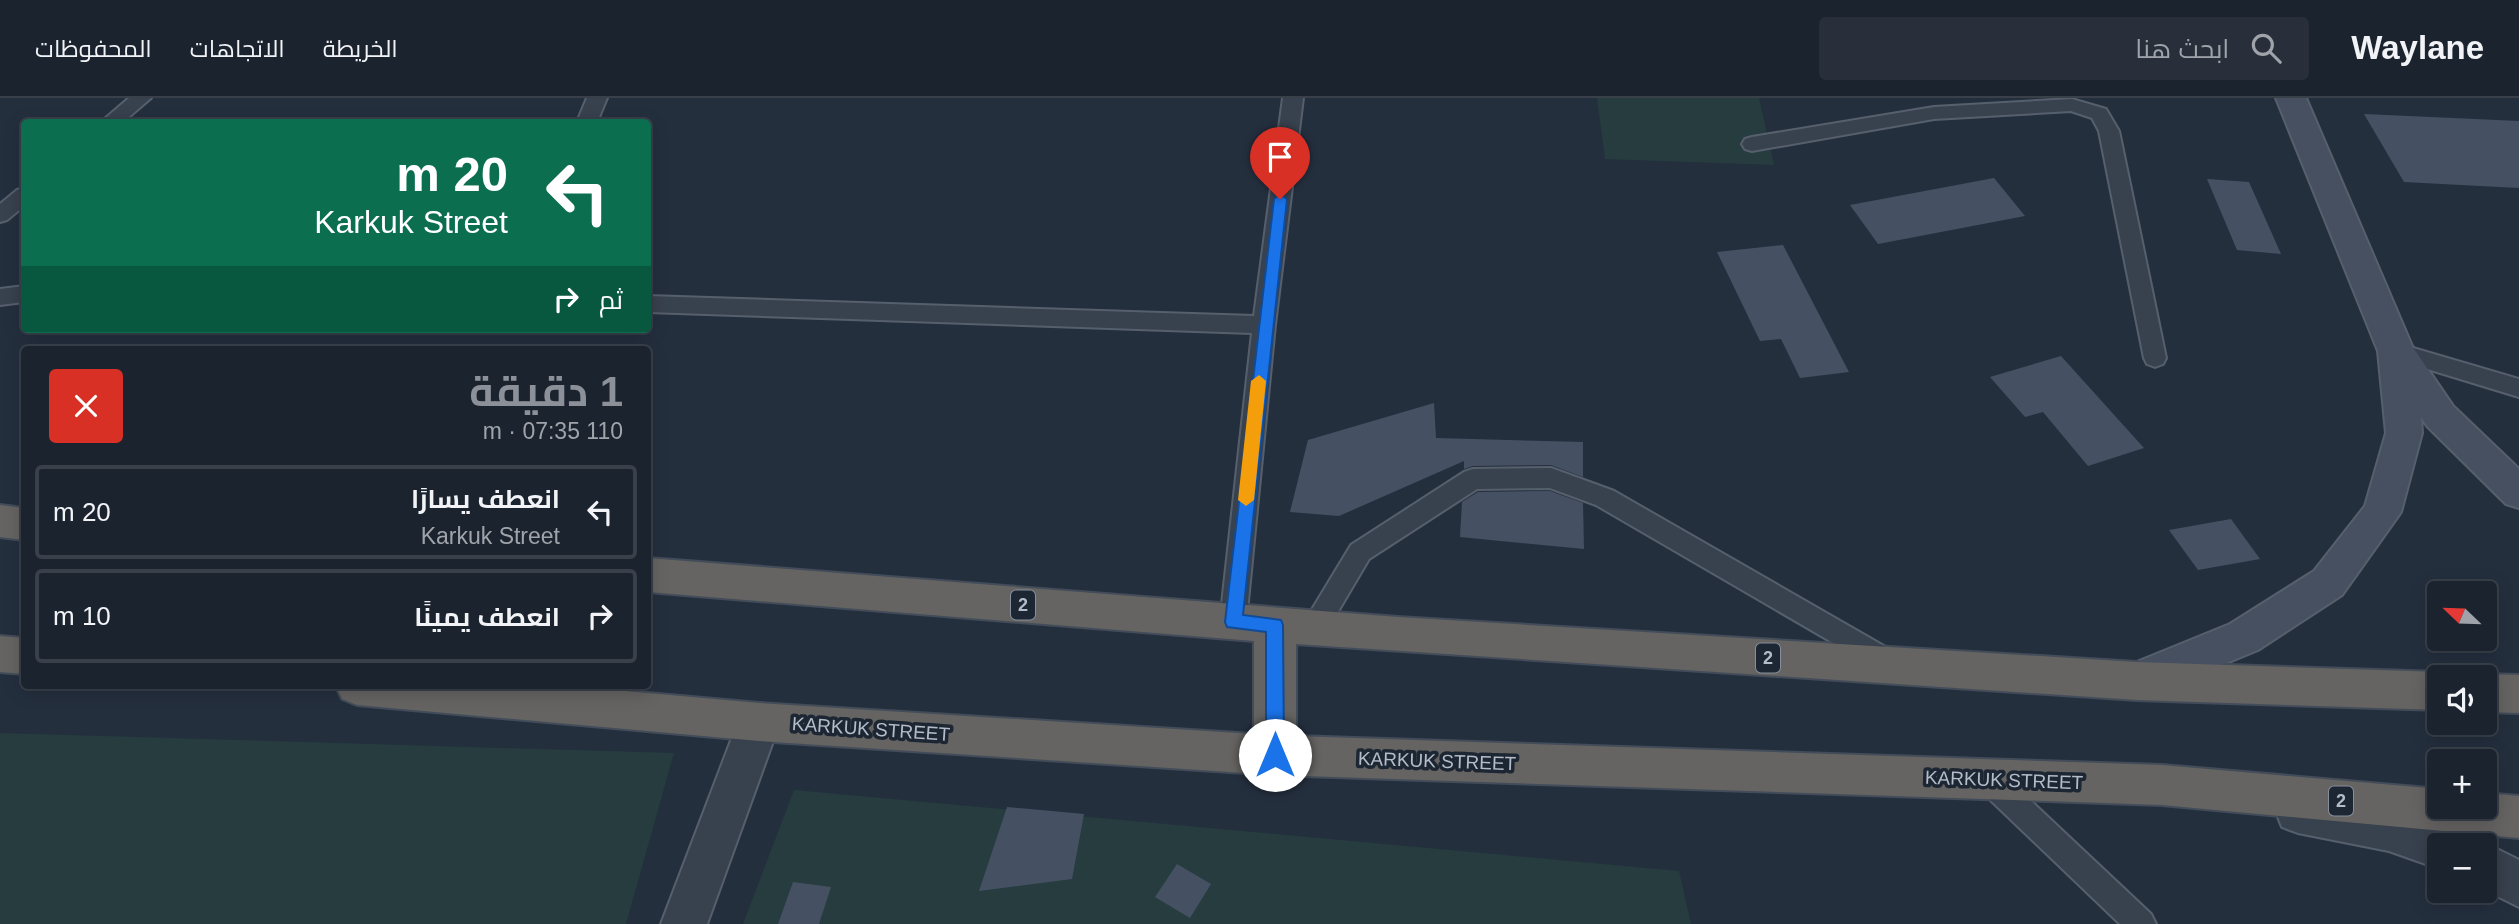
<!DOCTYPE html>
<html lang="ar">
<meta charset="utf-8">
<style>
body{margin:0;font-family:Arial,Cairo,sans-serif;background:#282f3a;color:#f1f3f6;direction:rtl;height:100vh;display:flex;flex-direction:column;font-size:26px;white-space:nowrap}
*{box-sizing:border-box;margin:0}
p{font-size:23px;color:#a0a4aa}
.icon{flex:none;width:38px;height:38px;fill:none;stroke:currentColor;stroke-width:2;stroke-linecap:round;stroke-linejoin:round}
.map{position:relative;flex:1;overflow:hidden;direction:ltr}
.details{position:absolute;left:21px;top:248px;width:630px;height:343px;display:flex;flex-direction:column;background:#1b232e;border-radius:7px;box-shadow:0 4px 18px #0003,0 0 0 2px #39404a;direction:rtl}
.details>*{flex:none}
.top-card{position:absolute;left:21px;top:21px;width:630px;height:214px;border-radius:7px;box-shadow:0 4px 18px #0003,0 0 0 2px #39404a;direction:rtl;background:#0b6e4f;color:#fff;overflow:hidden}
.needle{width:46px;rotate:293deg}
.controls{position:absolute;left:2427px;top:483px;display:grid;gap:14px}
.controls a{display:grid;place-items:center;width:70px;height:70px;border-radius:7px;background:#1b232e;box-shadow:0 4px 18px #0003,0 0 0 2px #39404a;font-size:35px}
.pin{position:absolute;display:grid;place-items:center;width:60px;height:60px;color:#fff;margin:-72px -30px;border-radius:50% 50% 50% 0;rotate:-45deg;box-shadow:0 0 7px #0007}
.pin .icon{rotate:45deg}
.me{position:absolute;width:77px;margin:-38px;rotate:0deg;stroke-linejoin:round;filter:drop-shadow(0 0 5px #0008)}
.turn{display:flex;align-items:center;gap:24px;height:147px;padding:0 28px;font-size:32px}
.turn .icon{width:91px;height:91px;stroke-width:2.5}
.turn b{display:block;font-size:49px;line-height:60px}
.then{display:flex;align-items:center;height:66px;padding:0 28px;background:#0003;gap:14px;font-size:26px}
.round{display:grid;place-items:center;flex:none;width:74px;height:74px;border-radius:7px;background:#282f3a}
.summary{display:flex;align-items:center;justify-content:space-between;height:119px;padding:0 28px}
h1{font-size:42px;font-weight:700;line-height:52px;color:#8c9099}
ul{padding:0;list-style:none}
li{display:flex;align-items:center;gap:21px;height:94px;margin:0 14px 10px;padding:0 14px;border:4px solid #39404a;border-radius:7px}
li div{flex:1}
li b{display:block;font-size:26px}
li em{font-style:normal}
header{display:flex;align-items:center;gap:42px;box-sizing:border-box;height:98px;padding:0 35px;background:#1b232e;border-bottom:2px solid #39404a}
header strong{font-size:33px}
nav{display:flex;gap:38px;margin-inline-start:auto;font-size:24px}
.search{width:490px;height:63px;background:#282f3a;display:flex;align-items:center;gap:18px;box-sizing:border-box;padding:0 24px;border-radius:7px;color:#a0a4aa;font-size:26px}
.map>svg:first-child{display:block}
.green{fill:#263c3f}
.building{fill:#455162}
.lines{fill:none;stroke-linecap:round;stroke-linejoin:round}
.service-casing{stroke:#565f6c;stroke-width:4}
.minor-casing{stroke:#565f6c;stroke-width:4}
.tertiary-casing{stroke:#565f6c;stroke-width:4}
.secondary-casing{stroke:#565f6c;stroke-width:4}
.trunk-casing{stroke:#434c59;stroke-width:4}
.service{fill:#38414e;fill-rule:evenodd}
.minor{fill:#38414e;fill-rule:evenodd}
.tertiary{fill:#38414e;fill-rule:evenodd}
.secondary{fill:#465061;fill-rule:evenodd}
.trunk{fill:#656462;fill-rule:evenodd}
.route{fill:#1a73e8;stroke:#114b97;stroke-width:2}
.slow{fill:#f59e0b}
.labels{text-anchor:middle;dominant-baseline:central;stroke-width:7;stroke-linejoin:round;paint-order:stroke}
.shield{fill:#1d2633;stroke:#878f9c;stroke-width:2}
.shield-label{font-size:18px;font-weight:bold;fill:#b4bcc9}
.street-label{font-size:19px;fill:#b4bcc9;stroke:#1d2633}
</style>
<header>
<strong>Waylane</strong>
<div class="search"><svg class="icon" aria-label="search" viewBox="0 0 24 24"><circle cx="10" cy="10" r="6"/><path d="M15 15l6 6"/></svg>ابحث هنا</div>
<nav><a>الخريطة</a><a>الاتجاهات</a><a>المحفوظات</a></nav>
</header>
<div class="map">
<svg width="2519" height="826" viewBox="0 0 2519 826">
<rect width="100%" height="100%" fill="#242f3e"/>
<g class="green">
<polygon points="1597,0 1759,0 1774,67 1605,61"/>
<polygon points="0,635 674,655 626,826 0,826"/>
<polygon points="794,692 1679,773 1691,826 743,826"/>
</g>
<g class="building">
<polygon points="2364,16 2519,23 2519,90 2404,84"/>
<polygon points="1994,80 2025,118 1878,146 1850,107"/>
<polygon points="2207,81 2249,84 2281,156 2237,152"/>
<polygon points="1783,147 1849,274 1800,280 1781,241 1760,243 1717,154"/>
<polygon points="2061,258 2144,350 2088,368 2043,314 2025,319 1990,279"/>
<polygon points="1434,305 1436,340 1583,344 1583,379 1551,367 1473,368 1464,371 1464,363 1339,418 1290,414 1308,342"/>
<polygon points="1550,393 1583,405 1584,451 1460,439 1462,404 1478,394"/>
<polygon points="2231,421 2260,461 2198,472 2169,432"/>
<polygon points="1007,709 1084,716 1072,781 979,793"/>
<polygon points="1177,766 1211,786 1190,820 1155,799"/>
<polygon points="793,784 831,789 819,826 778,826"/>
</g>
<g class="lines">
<g class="service-casing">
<g id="service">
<polygon points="129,0 151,0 123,24 101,24"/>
<polygon points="587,0 607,0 597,24 577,24"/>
<polygon points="1283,0 1303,0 1275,227 1246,524 1242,532 1233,535 1224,532 1220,524 1252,235 648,214 648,198 1254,218"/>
<polygon points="2072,1 2106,11 2119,33 2166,260 2163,266 2155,269 2147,266 2144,260 2099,33 2092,20 2071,13 1934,21 1752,53 1745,51 1742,46 1745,41 1752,39 1934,9"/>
<polygon points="24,90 24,108 7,122 0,124 0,106 17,92"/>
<polygon points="24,188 24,204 0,207 0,191"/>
<polygon points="2396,245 2519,281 2519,299 2388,259 2385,253 2388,247"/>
<polygon points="1551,370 1614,393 1896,555 1900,563 1896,571 1887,575 1878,571 1596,407 1550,390 1477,391 1369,461 1323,539 1314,542 1305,539 1301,531 1305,523 1351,447 1464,374 1473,371"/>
<polygon points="1989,669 1999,673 2151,816 2156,826 2120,826 1979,691 1975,682 1979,673"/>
</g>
</g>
<g class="minor-casing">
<polygon id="minor" points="759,605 774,610 780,624 707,826 661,826 738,624 744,610"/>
</g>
<g class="tertiary-casing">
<g id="tertiary">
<polygon points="2298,693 2389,711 2456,735 2461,747 2440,747 2440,771 2389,753 2298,735 2282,729 2276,714 2282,699"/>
<polygon points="2485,745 2519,762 2519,809 2485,792 2485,747 2480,747"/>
</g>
</g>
<g class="secondary-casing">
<polygon id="secondary" points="2276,0 2306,0 2412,248 2453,308 2519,371 2519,410 2506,406 2427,328 2421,319 2422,335 2401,414 2342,497 2258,552 2137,602 2122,596 2116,583 2122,570 2230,526 2314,473 2365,408 2386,335 2378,253"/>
</g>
<g class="trunk-casing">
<g id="trunk">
<polygon points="0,407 24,410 24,442 0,439"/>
<polygon points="648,460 1398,519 2137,564 2440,574 2454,579 2440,579 2440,612 2137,602 1296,546 1296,638 2162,667 2440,691 2440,709 2485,709 2485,695 2519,698 2519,740 2162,707 1275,677 759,643 357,607 342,601 336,588 569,588 759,605 1254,636 1254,543 648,494"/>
<polygon points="0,538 24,540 24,576 0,574"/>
<polygon points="2485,576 2519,577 2519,615 2485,614 2485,579 2477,579"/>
</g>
</g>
<use href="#service" class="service"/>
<use href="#minor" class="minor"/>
<use href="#tertiary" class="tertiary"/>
<use href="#secondary" class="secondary"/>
<use href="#trunk" class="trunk"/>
</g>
<polygon class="route" points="1280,96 1287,101 1243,517 1281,522 1283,527 1284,657 1282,663 1275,665 1269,663 1266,657 1266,534 1227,529 1225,524 1274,101"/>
<polygon class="slow" points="1259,277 1266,283 1254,402 1246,408 1238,402 1251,283"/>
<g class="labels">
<g class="shield">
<rect x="1011" y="492.5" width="24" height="29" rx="5"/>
<rect x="1756" y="545.5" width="24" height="29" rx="5"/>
<rect x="2329" y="688.5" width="24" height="29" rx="5"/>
</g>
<g class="shield-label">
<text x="1023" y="507">2</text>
<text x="1768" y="560">2</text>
<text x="2341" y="703">2</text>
</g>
<g class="street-label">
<text transform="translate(871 631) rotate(4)">KARKUK STREET</text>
<text transform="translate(1437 663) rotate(2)">KARKUK STREET</text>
<text transform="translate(2004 682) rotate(2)">KARKUK STREET</text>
</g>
</g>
</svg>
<div class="controls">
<a><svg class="needle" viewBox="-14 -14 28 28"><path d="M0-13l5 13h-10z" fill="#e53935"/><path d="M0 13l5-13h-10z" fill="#a0a4aa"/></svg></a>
<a><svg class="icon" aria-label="sound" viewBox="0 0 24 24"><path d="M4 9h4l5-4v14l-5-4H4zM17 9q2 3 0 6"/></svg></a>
<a>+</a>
<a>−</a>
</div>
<div class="pin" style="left:1280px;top:101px;background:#d93025"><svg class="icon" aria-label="arrive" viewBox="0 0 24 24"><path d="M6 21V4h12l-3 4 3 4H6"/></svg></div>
<svg class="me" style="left:1275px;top:657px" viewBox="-20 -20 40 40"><circle r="19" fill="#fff"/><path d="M0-13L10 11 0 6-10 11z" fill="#1a73e8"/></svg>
<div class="top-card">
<div class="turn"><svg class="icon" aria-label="left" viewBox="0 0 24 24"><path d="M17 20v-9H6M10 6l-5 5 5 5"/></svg><div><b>20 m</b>Karkuk Street</div></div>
<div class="then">ثم<svg class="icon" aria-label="right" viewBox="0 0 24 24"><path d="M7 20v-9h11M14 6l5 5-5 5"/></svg></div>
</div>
<section class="details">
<div class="summary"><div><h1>1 دقيقة</h1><p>110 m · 07:35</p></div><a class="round" style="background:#d93025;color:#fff"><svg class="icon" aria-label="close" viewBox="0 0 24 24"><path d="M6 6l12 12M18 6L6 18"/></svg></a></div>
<ul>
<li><svg class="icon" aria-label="left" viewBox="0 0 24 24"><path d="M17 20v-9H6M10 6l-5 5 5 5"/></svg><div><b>انعطف يسارًا</b><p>Karkuk Street</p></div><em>20 m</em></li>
<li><svg class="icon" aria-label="right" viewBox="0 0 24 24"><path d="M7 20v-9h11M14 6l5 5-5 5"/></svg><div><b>انعطف يمينًا</b></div><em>10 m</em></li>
</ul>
</section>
</div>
